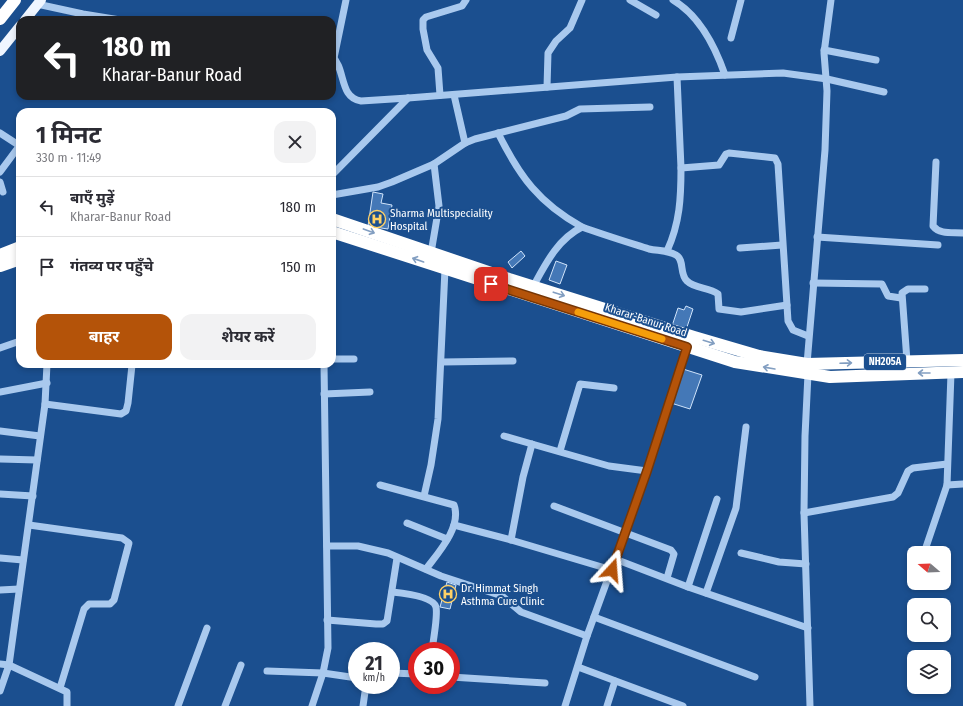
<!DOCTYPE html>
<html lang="hi">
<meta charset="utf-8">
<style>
body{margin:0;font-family:"Fira Sans Condensed","Noto Sans Devanagari",sans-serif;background:#f2f2f3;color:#2b2b33;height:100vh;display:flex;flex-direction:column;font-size:15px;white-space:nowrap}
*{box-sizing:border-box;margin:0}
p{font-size:13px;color:#7c7c81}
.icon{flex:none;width:22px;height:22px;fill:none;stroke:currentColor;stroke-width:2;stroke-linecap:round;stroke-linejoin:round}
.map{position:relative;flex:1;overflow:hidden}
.details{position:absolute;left:16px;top:108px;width:320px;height:260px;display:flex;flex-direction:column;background:#fff;border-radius:12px;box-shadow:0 2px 6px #0003}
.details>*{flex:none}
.guide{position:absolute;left:16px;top:16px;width:320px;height:84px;border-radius:12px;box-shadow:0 2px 6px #0003;background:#202124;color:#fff;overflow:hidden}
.needle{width:26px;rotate:289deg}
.controls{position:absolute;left:907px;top:546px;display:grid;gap:8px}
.controls a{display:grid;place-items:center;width:44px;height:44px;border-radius:8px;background:#fff;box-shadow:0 2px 6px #0003;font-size:20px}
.speed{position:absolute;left:348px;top:642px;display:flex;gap:8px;font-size:20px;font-weight:700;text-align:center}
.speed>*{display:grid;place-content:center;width:52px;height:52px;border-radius:50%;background:#fff;box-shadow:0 2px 6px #0003;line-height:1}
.speed small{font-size:10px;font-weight:400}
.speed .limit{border:6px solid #d22;background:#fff;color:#111}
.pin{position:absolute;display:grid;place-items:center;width:34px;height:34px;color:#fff;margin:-17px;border-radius:8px;box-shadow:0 2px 6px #0006}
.me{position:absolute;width:44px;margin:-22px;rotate:19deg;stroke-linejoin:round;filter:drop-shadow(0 0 3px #0008)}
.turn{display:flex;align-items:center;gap:14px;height:84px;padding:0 20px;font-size:18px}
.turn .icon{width:52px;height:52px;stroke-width:2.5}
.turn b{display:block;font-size:28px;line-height:34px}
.round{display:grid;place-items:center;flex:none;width:42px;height:42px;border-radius:12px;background:#f2f2f3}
.headline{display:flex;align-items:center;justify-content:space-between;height:68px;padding:0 20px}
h1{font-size:24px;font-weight:700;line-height:30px}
.action{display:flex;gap:8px;margin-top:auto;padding:8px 20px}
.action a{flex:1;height:46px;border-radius:12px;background:#b45309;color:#fff;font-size:16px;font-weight:700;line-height:46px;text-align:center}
.action a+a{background:#f2f2f3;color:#2b2b33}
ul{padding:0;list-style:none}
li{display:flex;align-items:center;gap:12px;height:60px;padding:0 20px;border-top:1px solid #e1e1e2}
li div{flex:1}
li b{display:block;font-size:15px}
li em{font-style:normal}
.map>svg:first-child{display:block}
.building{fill:#4478b7;stroke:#cfe3fa}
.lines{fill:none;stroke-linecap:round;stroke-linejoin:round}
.minor{stroke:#a9c9ee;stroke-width:7}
.major{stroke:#f0f6ff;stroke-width:10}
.highway{stroke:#fff;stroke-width:12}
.oneway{stroke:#829ec1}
.route-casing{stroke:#753606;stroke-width:10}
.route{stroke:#b45309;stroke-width:7}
.slow{stroke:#f59e0b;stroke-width:7}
.labels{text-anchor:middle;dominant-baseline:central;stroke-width:4;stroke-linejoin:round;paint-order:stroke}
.shield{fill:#1b4f8f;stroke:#bbcadd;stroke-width:1}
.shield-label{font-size:10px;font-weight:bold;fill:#fff}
.poi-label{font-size:11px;fill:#fff;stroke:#1b4f8f;text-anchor:start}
.street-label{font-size:11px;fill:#fff;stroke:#1b4f8f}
</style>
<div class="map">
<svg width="963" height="706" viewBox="0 0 963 706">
<rect width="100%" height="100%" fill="#1b4f8f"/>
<g class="building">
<polygon points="373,192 383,194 381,203 392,205 388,229 368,226"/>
<polygon points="521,251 525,256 512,268 508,262"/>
<polygon points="556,261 567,265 560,284 549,280"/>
<polygon points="686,306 693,309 686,330 672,326 678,308 684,310"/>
<polygon points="683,369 702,375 690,409 671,403"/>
<polygon points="447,582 456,585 450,609 440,607"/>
</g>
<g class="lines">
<g class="minor">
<polyline points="630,0 656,15"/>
<path d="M673 0C700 16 715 46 725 75"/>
<polyline points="37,4 83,14 120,20"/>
<polyline points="176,20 199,20"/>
<polyline points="731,38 741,0"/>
<polyline points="824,50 876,60"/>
<path d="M332 56C346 69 339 98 361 101L408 98 677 77 783 73 827 79 884 92"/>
<polyline points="334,58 346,0"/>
<polyline points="677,77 681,168"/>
<polyline points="547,87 548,53 556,41 570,28 582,0"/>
<polyline points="440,95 438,68 427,50 423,29 423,20 426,17 462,6 466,0"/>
<polyline points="454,95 465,143"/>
<polyline points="0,133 20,146"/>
<path d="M498 133C520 177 539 203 582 227 558 239 546 263 534 285"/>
<path d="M936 162 933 226C940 235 953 232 963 233"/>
<polyline points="0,172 20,145"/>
<polyline points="332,175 408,98"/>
<polyline points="0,182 3,192"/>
<polyline points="332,195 378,187 392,182 434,164 465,143 475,139 566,116 580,109 650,107"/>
<path d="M582 227C604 235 627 242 649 249 658 251 667 250 676 255 685 260 679 274 687 281 695 289 709 287 718 294L719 309 741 312 787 305"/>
<polyline points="817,237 938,245"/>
<polyline points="740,248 782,245"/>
<path d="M667 251C680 223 681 197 681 168L719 165 726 154 729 153 775 158 778 164 788 321 793 330 808 336"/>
<polyline points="431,253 439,206 434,164"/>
<polyline points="813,283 882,284 888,296 901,298"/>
<polyline points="0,348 20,341"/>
<polyline points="332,359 354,359"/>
<polyline points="907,361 902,293 908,289 925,289"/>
<polyline points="442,362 513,361"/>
<polyline points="0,392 47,383"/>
<polyline points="324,394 370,392"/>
<polyline points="45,404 121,414 126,411 128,403 132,365"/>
<polyline points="0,431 40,436"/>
<polyline points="504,436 532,444"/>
<polyline points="560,451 580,384 614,388"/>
<polyline points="0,459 37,460"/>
<path d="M380 485 454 505C462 527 438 553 426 569"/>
<polyline points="947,485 963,484"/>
<polyline points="0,494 33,496"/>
<polyline points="424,496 431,465 438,419 445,269"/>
<polyline points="554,506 671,550 674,554 667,578"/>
<polyline points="804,513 893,497 898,493 908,471 913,468 947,464"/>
<polyline points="407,523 447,539"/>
<polyline points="29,525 122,538 129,543 114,600 110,604 89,604 84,609 60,688"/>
<polyline points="454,525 511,540"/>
<polyline points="327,546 358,546 388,553 441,576 502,596 521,612 587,636"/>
<polyline points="741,553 779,562 806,564"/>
<polyline points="924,553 947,485 951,373"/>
<polyline points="0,558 23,560"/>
<polyline points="615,559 688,587 808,628"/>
<polyline points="612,570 511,540 523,477 532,444 609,466 647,471"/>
<polyline points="688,587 717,499"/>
<polyline points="0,590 19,589"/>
<path d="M392 592C402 593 433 596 436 607 438 617 433 640 432 651"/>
<polyline points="706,593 736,508 746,427"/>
<polyline points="594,617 755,677"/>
<polyline points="327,620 376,624 383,624 387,621 397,558"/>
<polyline points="0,664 9,665 67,692 67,706"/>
<polyline points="578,667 683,706"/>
<polyline points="267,671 323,673 357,678"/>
<polyline points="391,673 417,674"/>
<polyline points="451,677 545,683"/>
<polyline points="0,691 9,665 45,404 47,364"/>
<polyline points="178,706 207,628"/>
<polyline points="225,706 241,665"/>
<polyline points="312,706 323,673 328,648 324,364"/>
<polyline points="363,706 366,685"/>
<polyline points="565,706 587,636 647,471 687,347"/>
<polyline points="607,706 615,681"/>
<polyline points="810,706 804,513 805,436 808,374 807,364 825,150 827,91 824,53 831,0"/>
</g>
<g class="major">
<polyline points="25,20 41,0"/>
<polyline points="0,51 20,26"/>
</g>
<g class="highway">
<polyline points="0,19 15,0"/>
<polyline points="332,219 509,279 694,337 759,356 807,364 963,360"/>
<polyline points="332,232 735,362 830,377 963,372"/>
<polyline points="0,255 20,247"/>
<polyline points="0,266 20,259"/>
</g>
</g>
<defs><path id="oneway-shaft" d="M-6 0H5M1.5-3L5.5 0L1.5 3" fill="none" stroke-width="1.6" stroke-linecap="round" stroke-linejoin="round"/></defs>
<g class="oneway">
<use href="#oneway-shaft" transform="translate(369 231) rotate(20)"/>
<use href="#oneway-shaft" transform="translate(418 260) rotate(-161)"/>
<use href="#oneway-shaft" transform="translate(559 294) rotate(18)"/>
<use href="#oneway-shaft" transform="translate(709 342) rotate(17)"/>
<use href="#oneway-shaft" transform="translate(846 363) rotate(-2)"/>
<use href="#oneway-shaft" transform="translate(769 368) rotate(-170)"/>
<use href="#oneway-shaft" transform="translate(924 373) rotate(-180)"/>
</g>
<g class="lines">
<g class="route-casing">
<polyline id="route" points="491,284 687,347 647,471 612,570"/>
</g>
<use href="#route" class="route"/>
<polyline class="slow" points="578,312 662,339"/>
</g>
<defs>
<g id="hospital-ring" transform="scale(0.9)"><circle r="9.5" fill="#1b4f8f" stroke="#ffd166" stroke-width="1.5"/><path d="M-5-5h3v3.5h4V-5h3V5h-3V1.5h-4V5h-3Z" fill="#ffd166"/></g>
</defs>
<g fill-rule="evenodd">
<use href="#hospital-ring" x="377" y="219"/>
<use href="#hospital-ring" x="448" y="594"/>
</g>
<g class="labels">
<rect class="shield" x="864" y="354" width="42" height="16" rx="3"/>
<g class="shield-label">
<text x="885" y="362">NH205A</text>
</g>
<g class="poi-label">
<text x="390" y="213">Sharma Multispeciality<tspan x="390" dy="13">Hospital</tspan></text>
<text x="461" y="588">Dr. Himmat Singh<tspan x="461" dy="13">Asthma Cure Clinic</tspan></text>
</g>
<g class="street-label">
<text transform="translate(646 320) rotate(18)">Kharar-Banur Road</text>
</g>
</g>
</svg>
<div class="controls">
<a><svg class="needle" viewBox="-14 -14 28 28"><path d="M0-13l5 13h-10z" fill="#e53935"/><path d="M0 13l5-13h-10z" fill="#7c7c81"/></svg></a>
<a><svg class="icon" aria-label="search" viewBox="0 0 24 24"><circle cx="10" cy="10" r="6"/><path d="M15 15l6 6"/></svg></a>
<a><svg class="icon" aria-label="layers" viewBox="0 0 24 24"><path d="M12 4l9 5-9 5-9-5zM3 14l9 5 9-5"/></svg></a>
</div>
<div class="speed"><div>21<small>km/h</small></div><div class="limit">30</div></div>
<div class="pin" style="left:491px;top:284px;background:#d93025"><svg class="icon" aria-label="arrive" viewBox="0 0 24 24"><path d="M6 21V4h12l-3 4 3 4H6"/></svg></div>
<svg class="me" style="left:612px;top:570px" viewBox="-20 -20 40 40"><path d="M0-17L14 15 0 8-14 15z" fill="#b45309" stroke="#fff" stroke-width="4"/></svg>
<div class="guide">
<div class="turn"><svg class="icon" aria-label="left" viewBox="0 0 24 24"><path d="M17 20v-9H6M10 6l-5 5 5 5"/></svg><div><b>180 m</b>Kharar-Banur Road</div></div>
</div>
<section class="details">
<div class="headline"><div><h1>1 मिनट</h1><p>330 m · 11:49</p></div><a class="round"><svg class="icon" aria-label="close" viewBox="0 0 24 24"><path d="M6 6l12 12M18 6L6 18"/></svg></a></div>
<ul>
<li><svg class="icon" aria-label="left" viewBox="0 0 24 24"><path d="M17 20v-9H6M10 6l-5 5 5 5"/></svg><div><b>बाएँ मुड़ें</b><p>Kharar-Banur Road</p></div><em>180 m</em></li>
<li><svg class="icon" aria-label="arrive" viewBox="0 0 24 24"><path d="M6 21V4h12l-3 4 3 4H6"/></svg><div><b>गंतव्य पर पहुँचे</b></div><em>150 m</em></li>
</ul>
<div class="action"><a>बाहर</a><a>शेयर करें</a></div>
</section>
</div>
